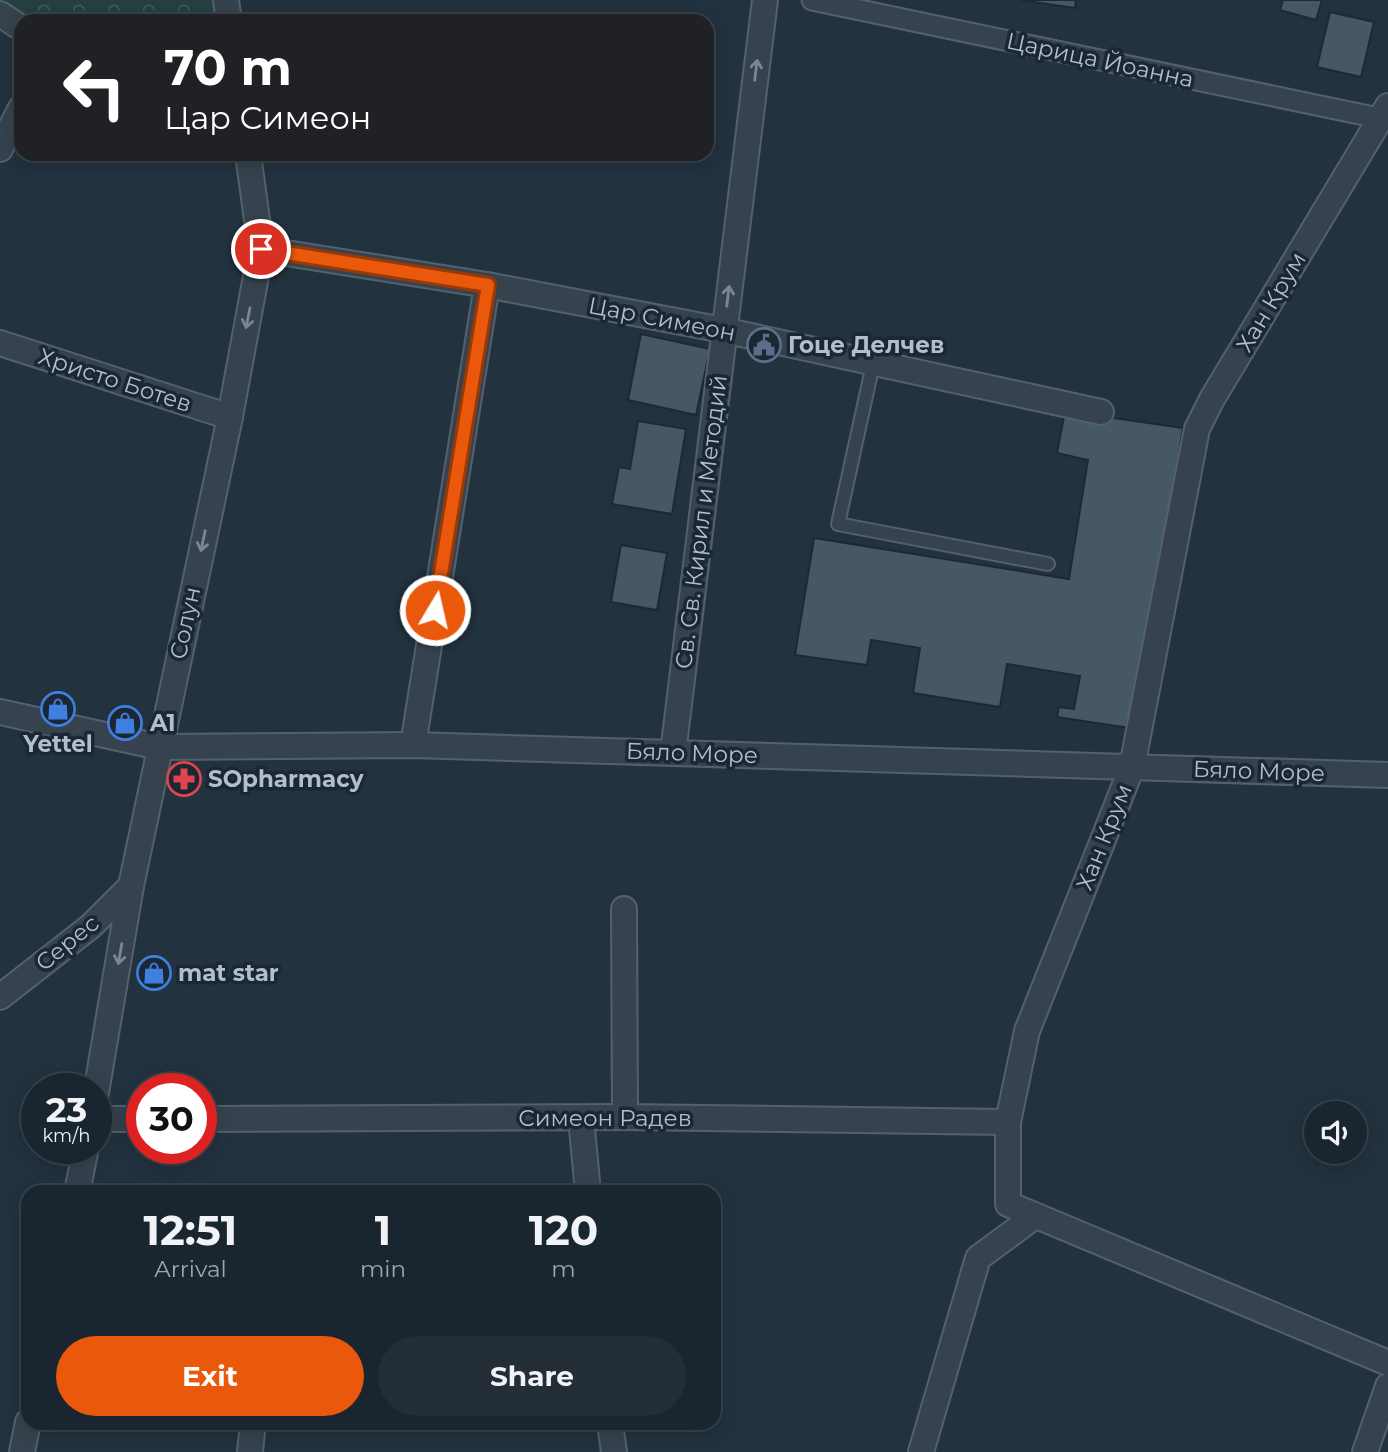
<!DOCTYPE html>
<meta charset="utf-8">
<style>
body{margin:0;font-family:Montserrat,sans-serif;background:#232e37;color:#f1f3f6;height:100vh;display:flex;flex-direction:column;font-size:26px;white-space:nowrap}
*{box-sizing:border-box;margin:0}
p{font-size:23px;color:#9fa5aa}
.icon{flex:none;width:38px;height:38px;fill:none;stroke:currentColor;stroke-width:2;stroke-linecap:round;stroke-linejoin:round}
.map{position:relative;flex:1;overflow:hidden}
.panel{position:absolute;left:21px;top:1185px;width:700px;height:245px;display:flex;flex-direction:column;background:#1a262f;border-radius:21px;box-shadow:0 4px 18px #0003,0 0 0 2px #38434b}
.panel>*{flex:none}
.top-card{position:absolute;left:14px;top:14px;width:700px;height:147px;border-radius:21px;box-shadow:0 4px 18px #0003,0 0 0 2px #38434b;background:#202124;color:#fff;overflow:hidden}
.controls{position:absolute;left:1304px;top:1101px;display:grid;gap:14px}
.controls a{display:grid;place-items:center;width:63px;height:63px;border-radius:50%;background:#1a262f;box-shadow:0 4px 18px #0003,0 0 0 2px #38434b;font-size:35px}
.speed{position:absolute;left:21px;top:1073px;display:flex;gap:14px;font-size:35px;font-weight:700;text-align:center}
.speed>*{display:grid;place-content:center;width:91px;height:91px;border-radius:50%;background:#1a262f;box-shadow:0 4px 18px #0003,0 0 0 2px #38434b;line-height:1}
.speed small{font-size:18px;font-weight:400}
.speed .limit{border:10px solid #d22;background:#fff;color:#111}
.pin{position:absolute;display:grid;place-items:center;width:60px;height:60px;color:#fff;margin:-30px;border:4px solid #fff;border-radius:50%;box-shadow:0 2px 7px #0007}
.me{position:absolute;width:77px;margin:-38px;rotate:9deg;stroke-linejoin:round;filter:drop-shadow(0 0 5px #0008)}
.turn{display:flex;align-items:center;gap:24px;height:147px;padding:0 35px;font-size:32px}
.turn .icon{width:91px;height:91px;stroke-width:2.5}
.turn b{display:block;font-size:49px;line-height:60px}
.eta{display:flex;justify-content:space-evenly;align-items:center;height:119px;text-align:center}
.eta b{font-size:42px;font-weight:700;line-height:49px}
.action{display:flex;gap:14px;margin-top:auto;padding:14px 35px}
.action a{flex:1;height:80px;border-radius:42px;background:#ea580c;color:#fff;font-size:28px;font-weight:700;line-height:80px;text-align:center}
.action a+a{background:#232e37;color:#f1f3f6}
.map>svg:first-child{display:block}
.park{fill:url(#park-crowns)}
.building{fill:#465865;stroke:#1d2a36;stroke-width:2}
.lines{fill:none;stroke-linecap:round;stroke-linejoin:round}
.service-casing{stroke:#54616d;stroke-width:16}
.pedestrian-casing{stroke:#54616d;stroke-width:23}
.minor-casing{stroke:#54616d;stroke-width:28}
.service{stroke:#36434f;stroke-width:12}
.pedestrian{stroke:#36434f;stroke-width:19}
.minor{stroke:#36434f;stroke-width:24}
.oneway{stroke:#7a8793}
.route-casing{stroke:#983908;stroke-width:18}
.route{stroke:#ea580c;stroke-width:12}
.labels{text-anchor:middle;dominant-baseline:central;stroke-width:7;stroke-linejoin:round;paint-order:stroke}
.street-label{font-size:23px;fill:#b2beca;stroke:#1b2834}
.poi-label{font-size:23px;font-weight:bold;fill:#b2beca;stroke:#1b2834;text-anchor:start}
</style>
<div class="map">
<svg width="1388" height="1452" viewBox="0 0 1388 1452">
<defs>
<pattern id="park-crowns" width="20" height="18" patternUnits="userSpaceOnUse" patternTransform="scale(1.75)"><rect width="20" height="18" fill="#24403f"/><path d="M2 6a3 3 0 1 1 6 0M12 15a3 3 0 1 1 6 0" fill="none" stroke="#415a59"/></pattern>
</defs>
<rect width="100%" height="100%" fill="#22323f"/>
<polygon class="park" points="5,0 215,0 217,18 189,21 33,21"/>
<g class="building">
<polygon points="1020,0 1076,0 1075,8"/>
<polygon points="1283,0 1322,0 1316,20 1280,10"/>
<polygon points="1330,12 1374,22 1361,77 1317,67"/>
<polygon points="641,334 710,349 696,415 628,400"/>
<polygon points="1065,411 1183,428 1136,729 1057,717 1059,707 1074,709 1080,676 1007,664 1000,707 913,693 920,648 871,640 867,665 795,655 814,538 1069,579 1088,460 1057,453"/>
<polygon points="638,421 686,429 672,514 612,504 619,467 630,469"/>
<polygon points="621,545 667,553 657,610 611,602"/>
</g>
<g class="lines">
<g class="service-casing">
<polyline id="service" points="873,364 838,524 1048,564"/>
</g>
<g class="pedestrian-casing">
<polyline id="pedestrian" points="812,0 1388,120"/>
</g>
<g class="minor-casing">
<g id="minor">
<polyline points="226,0 229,21"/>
<polyline points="0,14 21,28"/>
<polyline points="1388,106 1212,399 1197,429 1132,767 1027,1031 1008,1122 1008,1204 1388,1363"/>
<polyline points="0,149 21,108"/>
<polyline points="261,249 487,285 723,330 1101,412"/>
<polyline points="0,343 230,417"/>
<polyline points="0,712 159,747 413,745 1388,775"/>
<polyline points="413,745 487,285"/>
<polyline points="673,753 765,0"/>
<polyline points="624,909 625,1117"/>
<polyline points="0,997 91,926 131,886"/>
<polyline points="96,1093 131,886 230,417 261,249 248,154"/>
<polyline points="581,1118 588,1192"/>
<polyline points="96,1119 142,1119"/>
<polyline points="201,1119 625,1117 1008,1122"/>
<polyline points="77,1192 86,1148"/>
<polyline points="610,1423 614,1452"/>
<polyline points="22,1452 28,1422"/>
<polyline points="250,1452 253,1423"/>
<polyline points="921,1452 978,1258 1035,1216"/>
<polyline points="1365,1452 1388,1386"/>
</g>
</g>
<use href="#service" class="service"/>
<use href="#pedestrian" class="pedestrian"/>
<use href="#minor" class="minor"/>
</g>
<defs><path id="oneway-shaft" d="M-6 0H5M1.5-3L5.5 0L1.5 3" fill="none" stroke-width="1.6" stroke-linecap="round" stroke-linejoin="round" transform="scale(1.75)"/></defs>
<g class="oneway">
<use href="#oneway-shaft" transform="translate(756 70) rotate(-83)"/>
<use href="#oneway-shaft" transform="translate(728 296) rotate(-83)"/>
<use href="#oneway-shaft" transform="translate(248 318) rotate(101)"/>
<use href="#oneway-shaft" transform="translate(203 541) rotate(102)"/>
<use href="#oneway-shaft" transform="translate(120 954) rotate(100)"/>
</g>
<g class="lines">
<g class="route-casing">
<polyline id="route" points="261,249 488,285 435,610"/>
</g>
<use href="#route" class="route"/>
</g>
<defs>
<g id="civic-ring" transform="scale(1.75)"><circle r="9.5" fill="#1b2834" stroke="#5c6f8a" stroke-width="1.5"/><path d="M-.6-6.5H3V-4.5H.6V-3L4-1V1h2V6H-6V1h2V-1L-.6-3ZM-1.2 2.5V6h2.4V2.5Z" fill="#5c6f8a"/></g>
<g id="shop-ring" transform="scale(1.75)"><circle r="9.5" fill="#1b2834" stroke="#3f7fe0" stroke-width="1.5"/><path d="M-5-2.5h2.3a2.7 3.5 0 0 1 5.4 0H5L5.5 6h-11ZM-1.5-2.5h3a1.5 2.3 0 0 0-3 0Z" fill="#3f7fe0"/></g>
<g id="pharmacy-ring" transform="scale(1.75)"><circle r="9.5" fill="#1b2834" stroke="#e0444e" stroke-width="1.5"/><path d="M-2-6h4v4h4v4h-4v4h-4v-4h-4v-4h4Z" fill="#e0444e"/></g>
</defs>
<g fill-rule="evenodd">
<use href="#civic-ring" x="764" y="345"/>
<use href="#shop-ring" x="58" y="709"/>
<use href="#shop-ring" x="125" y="723"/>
<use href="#pharmacy-ring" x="184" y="779"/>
<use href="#shop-ring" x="154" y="973"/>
</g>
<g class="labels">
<g class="street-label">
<text transform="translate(1100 60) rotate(12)">Царица Йоанна</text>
<text transform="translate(1271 302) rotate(-59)">Хан Крум</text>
<text transform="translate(662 319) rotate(11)">Цар Симеон</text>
<text transform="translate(115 380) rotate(18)">Христо Ботев</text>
<text transform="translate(701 522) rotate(-83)">Св. Св. Кирил и Методий</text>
<text transform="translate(185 623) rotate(-78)">Солун</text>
<text transform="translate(692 753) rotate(2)">Бяло Море</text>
<text transform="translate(1259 771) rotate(2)">Бяло Море</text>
<text transform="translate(1104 837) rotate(-68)">Хан Крум</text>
<text transform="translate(67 943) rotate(-39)">Серес</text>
<text x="605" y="1118">Симеон Радев</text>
</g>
<g class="poi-label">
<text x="788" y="345">Гоце Делчев</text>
<text x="150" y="723">A1</text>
<text x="58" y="744" text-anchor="middle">Yettel</text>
<text x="208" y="779">SOpharmacy</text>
<text x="178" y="973">mat star</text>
</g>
</g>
</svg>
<div class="controls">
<a><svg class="icon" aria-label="sound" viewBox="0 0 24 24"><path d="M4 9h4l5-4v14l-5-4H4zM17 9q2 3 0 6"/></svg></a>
</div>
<div class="speed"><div>23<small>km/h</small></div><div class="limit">30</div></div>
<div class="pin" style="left:261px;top:249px;background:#d93025"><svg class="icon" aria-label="arrive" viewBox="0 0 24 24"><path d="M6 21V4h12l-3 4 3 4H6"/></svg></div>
<svg class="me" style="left:435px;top:610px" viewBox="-20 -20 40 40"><circle r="17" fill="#ea580c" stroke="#fff" stroke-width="3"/><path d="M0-11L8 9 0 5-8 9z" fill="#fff"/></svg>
<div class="top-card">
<div class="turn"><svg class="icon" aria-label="left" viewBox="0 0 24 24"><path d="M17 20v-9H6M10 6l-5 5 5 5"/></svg><div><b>70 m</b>Цар Симеон</div></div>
</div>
<section class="panel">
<div class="eta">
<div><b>12:51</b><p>Arrival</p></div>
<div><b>1</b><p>min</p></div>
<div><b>120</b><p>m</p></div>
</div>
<div class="action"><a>Exit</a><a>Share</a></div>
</section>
</div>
